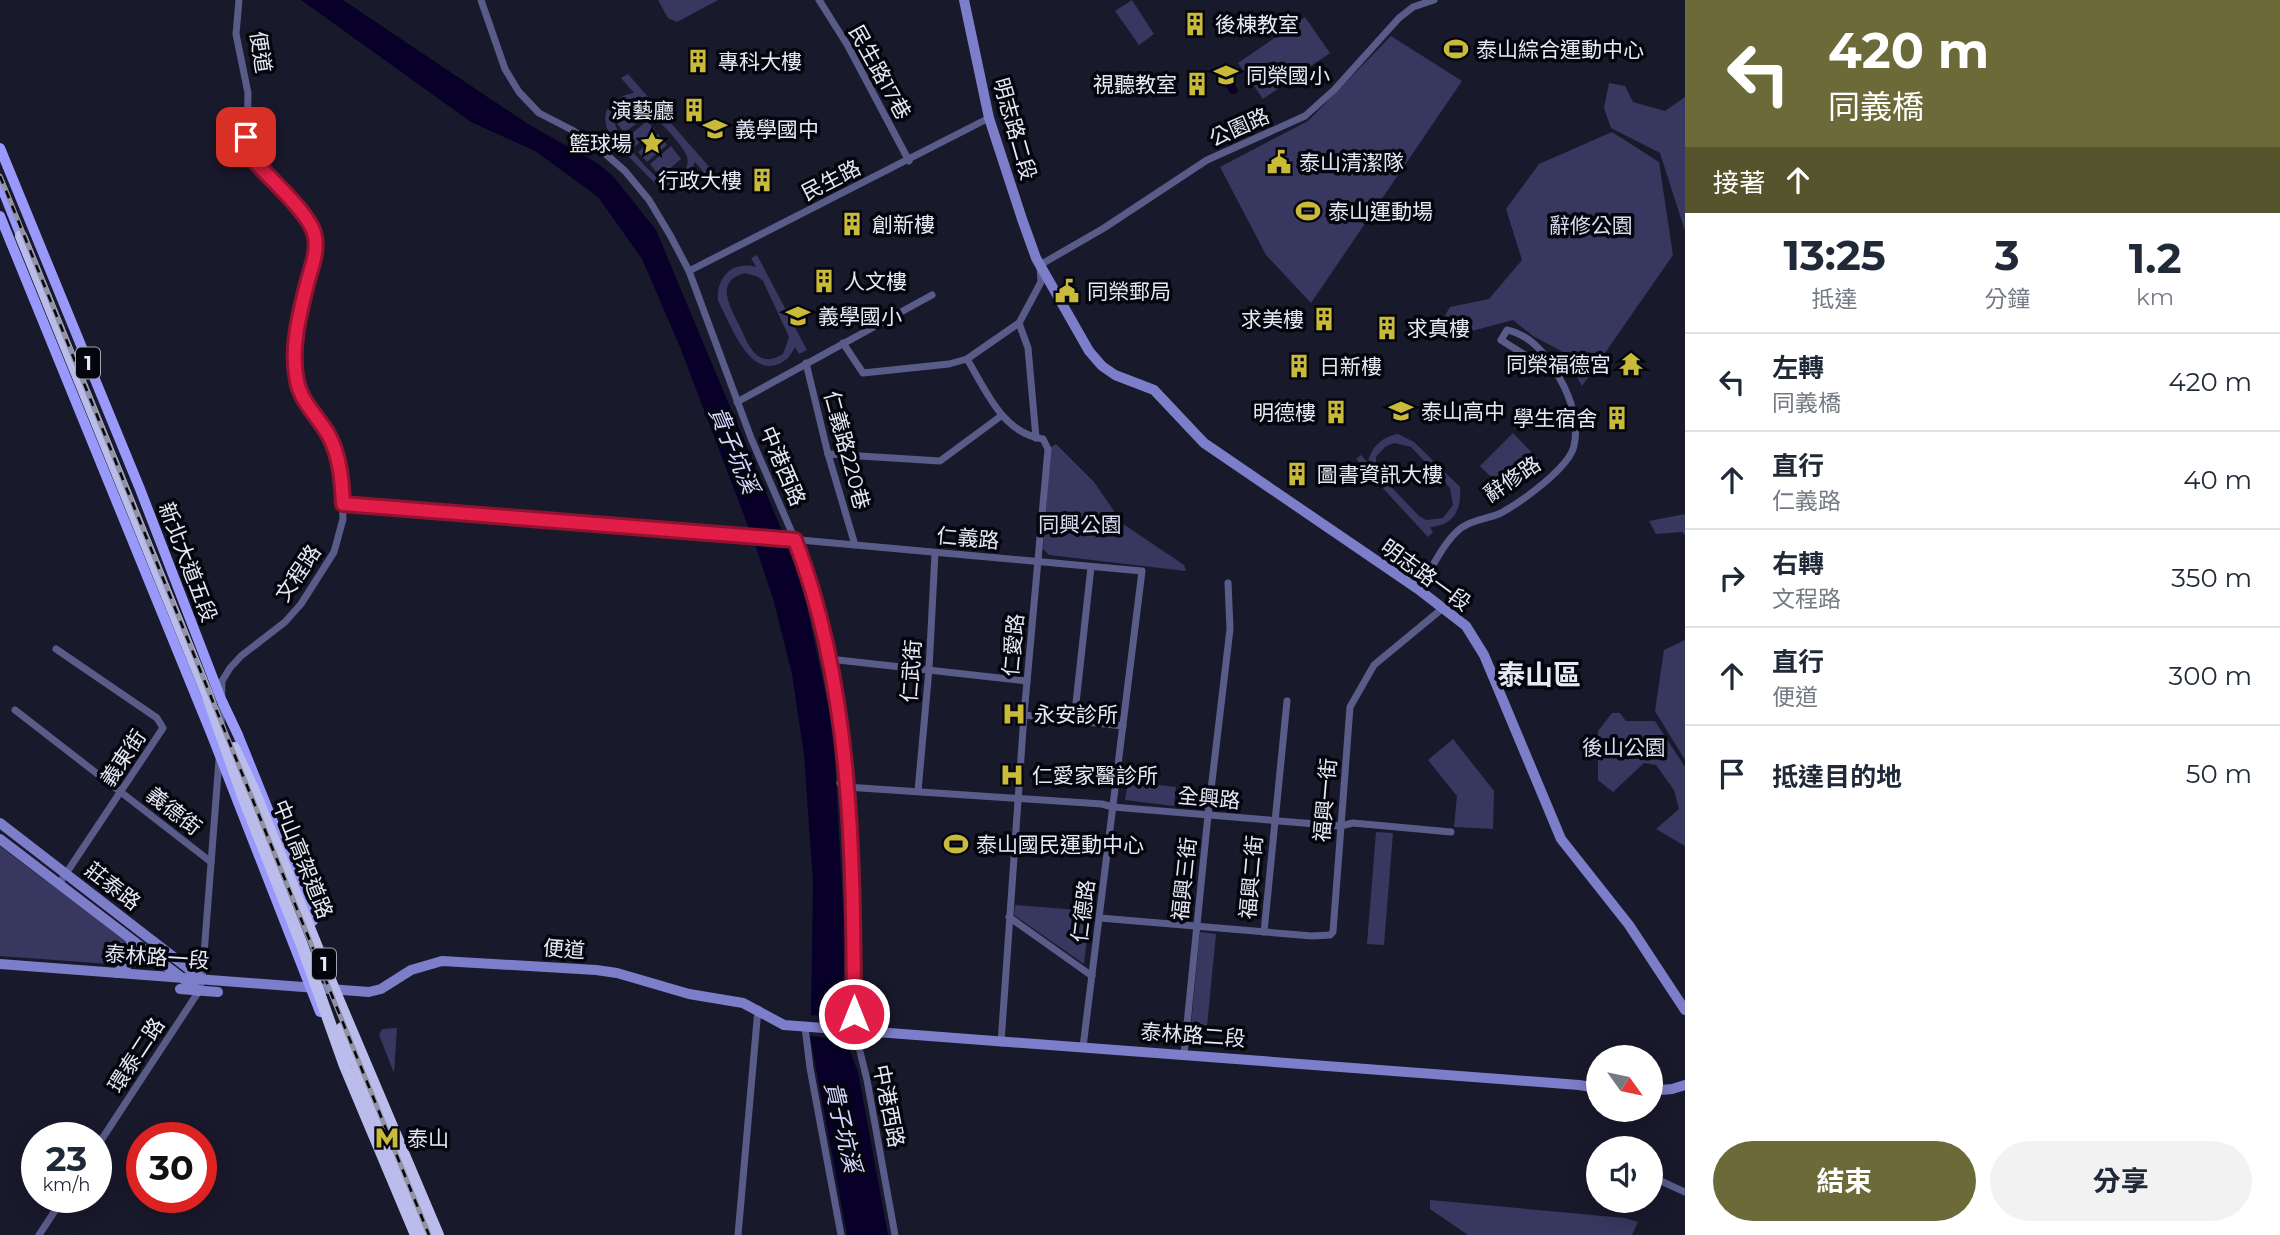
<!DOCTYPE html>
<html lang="zh-TW">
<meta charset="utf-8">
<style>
body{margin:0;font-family:Montserrat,"Noto Sans TC",sans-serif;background:#f2f2f3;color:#1f2937;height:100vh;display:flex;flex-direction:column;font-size:26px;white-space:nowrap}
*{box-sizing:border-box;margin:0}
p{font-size:23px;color:#747a83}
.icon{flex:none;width:38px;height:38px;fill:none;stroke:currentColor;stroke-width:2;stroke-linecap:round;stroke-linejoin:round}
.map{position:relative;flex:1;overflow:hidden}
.side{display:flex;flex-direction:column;background:#fff;width:595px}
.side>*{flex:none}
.hud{background:#6c6a38;color:#fff;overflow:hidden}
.needle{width:46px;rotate:123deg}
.controls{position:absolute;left:1586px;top:1045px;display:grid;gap:14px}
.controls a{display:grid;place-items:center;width:77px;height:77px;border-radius:50%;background:#fff;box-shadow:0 4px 18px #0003;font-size:35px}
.speed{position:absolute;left:21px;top:1122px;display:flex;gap:14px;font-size:35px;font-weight:700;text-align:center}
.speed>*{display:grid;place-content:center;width:91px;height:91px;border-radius:50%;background:#fff;box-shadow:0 4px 18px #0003;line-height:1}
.speed small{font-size:18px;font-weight:400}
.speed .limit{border:10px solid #d22;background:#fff;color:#111}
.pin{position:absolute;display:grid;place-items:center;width:60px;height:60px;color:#fff;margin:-30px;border-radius:14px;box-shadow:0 4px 10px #0006}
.me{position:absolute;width:77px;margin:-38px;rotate:0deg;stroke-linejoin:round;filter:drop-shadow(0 0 5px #0008)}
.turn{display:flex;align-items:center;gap:24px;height:147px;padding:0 28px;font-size:32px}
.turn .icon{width:91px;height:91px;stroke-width:2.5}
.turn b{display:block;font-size:49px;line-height:60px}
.then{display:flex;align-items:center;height:66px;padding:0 28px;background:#0003;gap:14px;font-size:26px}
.eta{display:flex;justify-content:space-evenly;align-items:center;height:119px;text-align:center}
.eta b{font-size:42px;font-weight:700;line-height:49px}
.primary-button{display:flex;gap:14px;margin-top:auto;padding:14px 28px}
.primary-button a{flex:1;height:80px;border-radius:42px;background:#6c6a38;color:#fff;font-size:28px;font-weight:700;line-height:80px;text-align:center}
.primary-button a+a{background:#f2f2f3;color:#1f2937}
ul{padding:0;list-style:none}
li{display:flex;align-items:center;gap:21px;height:98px;padding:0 28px;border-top:2px solid #e0e1e3}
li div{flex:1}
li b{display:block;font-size:26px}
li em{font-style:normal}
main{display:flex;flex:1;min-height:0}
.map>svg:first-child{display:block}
.green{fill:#37375f;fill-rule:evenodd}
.water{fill:#080029}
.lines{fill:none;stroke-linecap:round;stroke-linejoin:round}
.street{stroke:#595b89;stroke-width:7}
.secondary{stroke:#7d7ec9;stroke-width:10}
.primary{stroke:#9999fb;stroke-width:10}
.highway{stroke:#babdec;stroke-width:12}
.rail-casing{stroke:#9192a2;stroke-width:5}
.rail{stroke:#05060d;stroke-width:2.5;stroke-dasharray:8;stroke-linecap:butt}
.route-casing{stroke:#92132f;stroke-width:18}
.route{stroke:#e11d48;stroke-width:12}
.labels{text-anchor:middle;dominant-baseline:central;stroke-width:7;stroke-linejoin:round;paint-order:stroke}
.shield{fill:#05060d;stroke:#a3a4b0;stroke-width:2}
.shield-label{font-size:19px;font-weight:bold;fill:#e7e8f6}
.poi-label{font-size:21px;fill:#e7e8f6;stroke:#05060d;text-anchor:start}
.street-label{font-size:21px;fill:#e7e8f6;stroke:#05060d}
.park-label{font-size:21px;fill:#dadcef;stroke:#05060d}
.water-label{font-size:23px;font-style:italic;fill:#d5d7fe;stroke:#05060d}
.district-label{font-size:28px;font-weight:bold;fill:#e7e8f6;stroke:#05060d}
</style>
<main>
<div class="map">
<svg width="1685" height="1235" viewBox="0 0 1685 1235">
<rect width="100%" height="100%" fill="#19192c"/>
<g class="green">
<polygon points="658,0 718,0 677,22 668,18"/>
<polygon points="1132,0 1154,34 1139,45 1115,11"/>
<polygon points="1305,17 1330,53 1263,99 1238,63"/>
<polygon points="1391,36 1462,81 1311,303 1266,255 1220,167 1308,121"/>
<path d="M628 74 711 169 705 174 695 162 685 182 671 187 657 185C648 176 611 140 608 131 599 108 614 97 634 93L621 78ZM629 102 638 103 647 108C658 121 678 139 686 154 693 168 677 185 663 181 653 178 615 133 615 123 614 113 621 107 629 102Z"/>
<polygon points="1609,83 1625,86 1633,102 1665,111 1685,97 1685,231 1660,153 1611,128 1604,108"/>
<polygon points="637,105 646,116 624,133 616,122"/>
<polygon points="647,121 655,130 634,147 626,138"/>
<polygon points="1612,132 1659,162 1673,255 1582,386 1563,352 1533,336 1513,320 1468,332 1444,317 1450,307 1489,299 1522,260 1506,209 1539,164"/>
<polygon points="658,134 667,145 647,162 638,152"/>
<polygon points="671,146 681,159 660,177 650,164"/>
<path d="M757 255 807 350 799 354 795 347C791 355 786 362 776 365 747 374 730 322 718 301 716 278 732 260 756 267L751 258ZM745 273 758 277 763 281 789 337 783 354C776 358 770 361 762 358 751 354 745 337 740 327 731 308 713 281 745 273Z"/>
<polygon points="1513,433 1542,463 1524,479 1503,489 1480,466"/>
<path d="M1398 434 1414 442 1460 487C1462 510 1453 526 1430 527L1433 532 1428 537 1356 459 1361 455 1368 463C1370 448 1383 436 1398 434ZM1394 443 1411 447 1450 488 1453 505 1443 518 1426 520 1419 516 1380 475 1376 468V457L1385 447Z"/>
<polygon points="1056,444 1094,482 1123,524 1184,565 1186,571 1049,555 1043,549 1051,447"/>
<polygon points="1685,514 1685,535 1682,532 1656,534 1649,521"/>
<polygon points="1685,640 1685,760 1655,711 1664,650"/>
<polygon points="1612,713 1620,713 1626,721 1655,721 1685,767 1685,846 1656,829 1679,809 1674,790 1656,765 1644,763 1613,792 1598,780 1598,731"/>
<polygon points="1453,739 1494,791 1493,829 1454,827 1457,796 1428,760"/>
<polygon points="1128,781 1176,787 1174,806 1125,800"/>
<polygon points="1376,832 1393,833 1384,945 1367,944"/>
<polygon points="0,846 126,941 131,953 123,965 0,956"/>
<polygon points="1015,905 1090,911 1084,964 1014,915"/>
<polygon points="1200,932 1216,934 1205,1047 1189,1046"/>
<polygon points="397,1028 394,1073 379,1035 382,1029"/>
<polygon points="1430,1200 1625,1218 1638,1222 1632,1235 1468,1235 1430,1209"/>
</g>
<g class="water">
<polygon points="301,0 343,0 528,124 597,163 613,176 656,230 800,574 833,728 845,941 842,1017 811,1015 813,882 804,755 792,674 774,602 756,547 680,347 642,259 598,197 535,151 471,122"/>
<polygon points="1227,72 1238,90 1236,94 1231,94 1219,76"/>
<polygon points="810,1036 846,1040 858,1072 888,1235 847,1235"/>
</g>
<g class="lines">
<g class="street">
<polyline points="481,0 505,69 519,92 539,113 572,130 601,150 625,171 649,200 670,235 689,271 751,438 799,549 821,618 834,683 850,817 855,1031 867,1080 895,1235"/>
<polyline points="819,0 848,46 909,161"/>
<polyline points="689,271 989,118"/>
<polyline points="1019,323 1028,348 1036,438"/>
<polyline points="843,343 863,373 949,364 967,359 1019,323 1041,282 1040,265 1104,228 1207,160 1305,116 1334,90 1399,18 1413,7 1434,0"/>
<path d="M967 359C986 390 1002 433 1043 439L1048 449 1024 715 1001 1043"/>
<polyline points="806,363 828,454 855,545"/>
<polyline points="737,402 932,295"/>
<polyline points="828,454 940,461 1001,416"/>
<polyline points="343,504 789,539 1142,571 1083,1047"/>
<path d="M1418 589C1432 570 1442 543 1461 528 1473 519 1488 519 1501 513 1521 502 1569 468 1574 446 1579 424 1571 398 1560 379 1549 358 1532 335 1507 330L1501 340 1559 376"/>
<polyline points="56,649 157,718 163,728 59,884"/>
<polyline points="829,659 1027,681"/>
<polyline points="15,710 211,862"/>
<polyline points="1024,715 1123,726"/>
<polyline points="1074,721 1091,567"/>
<polyline points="221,724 222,681 230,668 241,656 285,622 301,604 334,552 343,519 342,489 335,447 323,426 302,398 295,367 300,315 313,261 315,234 306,218 256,163 247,146 248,93 236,34 239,0"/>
<polyline points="840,783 846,787 1102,804 1113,807 1340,826 1353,823 1451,832"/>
<polyline points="918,791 929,669 935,553"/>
<polyline points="1009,917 1092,976"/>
<polyline points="1100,918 1312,936 1330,935 1333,932 1350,707 1374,665 1443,608"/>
<polyline points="1264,932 1287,701"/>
<polyline points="805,1027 810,1068 841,1235"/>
<polyline points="1184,1054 1208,815 1230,629 1228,583"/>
<polyline points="96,1148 199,991 202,980 219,760"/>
<polyline points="1594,1161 1598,1161"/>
<polyline points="1650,1176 1685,1192"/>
<polyline points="39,1235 64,1197"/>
<polyline points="738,1235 758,1009"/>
</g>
<g class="secondary">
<polyline points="964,0 989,118 1022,219 1036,258 1089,351 1102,366 1115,375 1154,390 1204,443 1418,589 1466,626 1484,655 1561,839 1629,925 1685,1010"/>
<polyline points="0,823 202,979"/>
<polyline points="0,839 199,991"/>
<polyline points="0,964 369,992 381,989 411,970 442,961 596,970 617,973 689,994 743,1003 784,1025 1579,1085 1598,1088"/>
<path d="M116 973C130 965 140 955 130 939"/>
<polyline points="180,989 218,992"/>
<polyline points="1650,1091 1672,1089 1685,1085"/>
</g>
<g class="primary">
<polyline points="0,148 140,489 221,699 238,735 313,921"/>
<polyline points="0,183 21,236"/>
<polyline points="0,216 211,733 320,1012"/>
</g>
<g class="highway">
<polyline points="21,236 207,694 243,796 302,945 345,1066 416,1235"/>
<polyline points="234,748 254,791 335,992 438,1235"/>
<polyline points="342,1028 427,1235"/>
</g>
<g class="rail-casing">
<polyline id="rail" points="0,176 429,1235"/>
</g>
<use href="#rail" class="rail"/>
</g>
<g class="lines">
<g class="route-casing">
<path id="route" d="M246 137 251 154 256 163C271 179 309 214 314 233 319 248 312 266 308 280 300 312 290 348 297 381 301 403 319 417 329 436 340 456 342 482 343 504L795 540C853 689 853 857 854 1014"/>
</g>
<use href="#route" class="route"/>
</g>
<defs>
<g id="building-bare" transform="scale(1.89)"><path d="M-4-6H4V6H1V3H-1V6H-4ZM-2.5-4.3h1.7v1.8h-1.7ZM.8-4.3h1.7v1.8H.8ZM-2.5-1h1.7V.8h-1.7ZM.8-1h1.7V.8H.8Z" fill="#caba3a" stroke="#05060d" stroke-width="2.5" paint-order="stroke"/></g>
<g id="stadium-bare" transform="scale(1.89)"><path d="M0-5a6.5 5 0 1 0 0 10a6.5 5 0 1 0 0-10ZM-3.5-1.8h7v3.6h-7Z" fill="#caba3a" stroke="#05060d" stroke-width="2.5" paint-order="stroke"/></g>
<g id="school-bare" transform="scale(1.89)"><path d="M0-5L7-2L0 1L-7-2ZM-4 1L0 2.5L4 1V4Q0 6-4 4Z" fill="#caba3a" stroke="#05060d" stroke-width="2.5" paint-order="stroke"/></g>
<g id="sight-bare" transform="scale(1.89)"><path d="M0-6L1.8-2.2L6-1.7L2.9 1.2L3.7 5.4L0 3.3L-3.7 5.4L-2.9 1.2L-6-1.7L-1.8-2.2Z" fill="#caba3a" stroke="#05060d" stroke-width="2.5" paint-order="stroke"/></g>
<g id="civic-bare" transform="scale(1.89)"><path d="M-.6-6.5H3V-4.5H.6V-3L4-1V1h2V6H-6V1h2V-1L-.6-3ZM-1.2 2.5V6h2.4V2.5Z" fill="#caba3a" stroke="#05060d" stroke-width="2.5" paint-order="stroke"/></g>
<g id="temple-bare" transform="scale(1.89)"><path d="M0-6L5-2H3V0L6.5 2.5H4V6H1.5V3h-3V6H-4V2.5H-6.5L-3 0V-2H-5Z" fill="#caba3a" stroke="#05060d" stroke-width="2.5" paint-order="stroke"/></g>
<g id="hospital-bare" transform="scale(1.89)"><path d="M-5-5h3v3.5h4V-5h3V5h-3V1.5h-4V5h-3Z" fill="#caba3a" stroke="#05060d" stroke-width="2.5" paint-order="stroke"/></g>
<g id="metro-bare" transform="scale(1.89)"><path d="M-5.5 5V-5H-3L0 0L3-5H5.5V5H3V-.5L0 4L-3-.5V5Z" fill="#caba3a" stroke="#05060d" stroke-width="2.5" paint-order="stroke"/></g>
</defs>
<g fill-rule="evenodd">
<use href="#building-bare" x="1195" y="24"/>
<use href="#stadium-bare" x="1456" y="49"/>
<use href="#building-bare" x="698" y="61"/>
<use href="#school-bare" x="1226" y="75"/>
<use href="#building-bare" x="1197" y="84"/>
<use href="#building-bare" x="694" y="110"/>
<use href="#school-bare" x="715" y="129"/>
<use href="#sight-bare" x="652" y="143"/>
<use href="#civic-bare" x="1279" y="162"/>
<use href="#building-bare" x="762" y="180"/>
<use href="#stadium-bare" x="1308" y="211"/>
<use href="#building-bare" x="852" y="224"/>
<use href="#building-bare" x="824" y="281"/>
<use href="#civic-bare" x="1067" y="291"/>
<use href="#school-bare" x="798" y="316"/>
<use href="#building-bare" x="1324" y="319"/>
<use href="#building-bare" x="1387" y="328"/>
<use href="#temple-bare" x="1631" y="364"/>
<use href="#building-bare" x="1299" y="366"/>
<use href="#school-bare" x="1401" y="411"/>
<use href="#building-bare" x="1336" y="412"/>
<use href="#building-bare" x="1617" y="418"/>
<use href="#building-bare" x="1297" y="474"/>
<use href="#hospital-bare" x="1014" y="714"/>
<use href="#hospital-bare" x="1012" y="775"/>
<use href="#stadium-bare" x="956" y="844"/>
<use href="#metro-bare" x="387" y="1138"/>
</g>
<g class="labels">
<g class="shield">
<rect x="76" y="347.5" width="24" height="31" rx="5"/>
<rect x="312" y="948.5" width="24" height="31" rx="5"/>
</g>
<g class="shield-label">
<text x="88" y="363">1</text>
<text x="324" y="964">1</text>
</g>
<g class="poi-label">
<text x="1215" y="24">後棟教室</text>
<text x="1476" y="49">泰山綜合運動中心</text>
<text x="718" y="61">專科大樓</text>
<text x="1246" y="75">同榮國小</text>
<text x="1177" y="84" text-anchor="end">視聽教室</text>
<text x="674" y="110" text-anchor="end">演藝廳</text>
<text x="735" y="129">義學國中</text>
<text x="632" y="143" text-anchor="end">籃球場</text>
<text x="1299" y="162">泰山清潔隊</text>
<text x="742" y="180" text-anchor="end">行政大樓</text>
<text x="1328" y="211">泰山運動場</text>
<text x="872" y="224">創新樓</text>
<text x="844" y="281">人文樓</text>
<text x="1087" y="291">同榮郵局</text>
<text x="818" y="316">義學國小</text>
<text x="1304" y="319" text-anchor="end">求美樓</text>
<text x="1407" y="328">求真樓</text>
<text x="1611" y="364" text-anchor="end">同榮福德宮</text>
<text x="1319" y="366">日新樓</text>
<text x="1421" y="411">泰山高中</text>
<text x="1316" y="412" text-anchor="end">明德樓</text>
<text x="1597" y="418" text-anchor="end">學生宿舍</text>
<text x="1317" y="474">圖書資訊大樓</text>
<text x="1034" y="714">永安診所</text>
<text x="1032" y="775">仁愛家醫診所</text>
<text x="976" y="844">泰山國民運動中心</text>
<text x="407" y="1138">泰山</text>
</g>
<g class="street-label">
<text transform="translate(261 52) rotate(81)">便道</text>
<text transform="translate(880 72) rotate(61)">民生路17巷</text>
<text transform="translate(1239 127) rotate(-24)">公園路</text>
<text transform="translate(1015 129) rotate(74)">明志路二段</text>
<text transform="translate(831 180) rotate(-27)">民生路</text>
<text transform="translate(847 450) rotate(75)">仁義路220巷</text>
<text transform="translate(783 466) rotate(67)">中港西路</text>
<text transform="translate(1512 479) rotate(-34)">辭修路</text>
<text transform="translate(968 538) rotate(5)">仁義路</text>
<text transform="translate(188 562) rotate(69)">新北大道五段</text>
<text transform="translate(298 573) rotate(-56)">文程路</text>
<text transform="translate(1426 575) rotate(36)">明志路一段</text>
<text transform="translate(1013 645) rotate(-85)">仁愛路</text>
<text transform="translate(911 671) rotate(-86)">仁武街</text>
<text transform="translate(123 758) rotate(-56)">義東街</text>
<text transform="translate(1209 798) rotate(5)">全興路</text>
<text transform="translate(1325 800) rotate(-85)">福興一街</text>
<text transform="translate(174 811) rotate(38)">義德街</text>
<text transform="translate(303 859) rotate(68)">中山高架道路</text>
<text transform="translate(1251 877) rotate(-85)">福興二街</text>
<text transform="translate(1184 879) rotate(-84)">福興三街</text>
<text transform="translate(113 886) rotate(38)">莊泰路</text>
<text transform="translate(1083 911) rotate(-83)">仁德路</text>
<text transform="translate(564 949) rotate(4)">便道</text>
<text transform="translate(157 957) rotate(4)">泰林路一段</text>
<text transform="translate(1193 1035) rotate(4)">泰林路二段</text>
<text transform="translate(136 1055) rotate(-57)">環泰二路</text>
<text transform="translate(889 1106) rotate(79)">中港西路</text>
</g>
<g class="park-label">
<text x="1591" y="225">辭修公園</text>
<text x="1080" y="524">同興公園</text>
<text x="1624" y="747">後山公園</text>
</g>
<g class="water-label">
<text transform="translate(734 450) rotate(67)">貴子坑溪</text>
<text transform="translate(843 1127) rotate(77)">貴子坑溪</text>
</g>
<g class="district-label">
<text x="1539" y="675">泰山區</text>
</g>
</g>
</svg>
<div class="controls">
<a><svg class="needle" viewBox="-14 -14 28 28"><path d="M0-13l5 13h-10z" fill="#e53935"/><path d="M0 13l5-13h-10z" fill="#747a83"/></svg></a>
<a><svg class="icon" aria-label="sound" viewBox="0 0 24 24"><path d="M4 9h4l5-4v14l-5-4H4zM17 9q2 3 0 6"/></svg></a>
</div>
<div class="speed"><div>23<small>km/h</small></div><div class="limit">30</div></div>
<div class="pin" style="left:246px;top:137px;background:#d93025"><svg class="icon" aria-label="arrive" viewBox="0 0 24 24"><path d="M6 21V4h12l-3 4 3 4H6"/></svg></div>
<svg class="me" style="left:854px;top:1014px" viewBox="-20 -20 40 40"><circle r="17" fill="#e11d48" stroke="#fff" stroke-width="3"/><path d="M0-11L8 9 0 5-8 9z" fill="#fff"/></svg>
</div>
<section class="side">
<div class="hud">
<div class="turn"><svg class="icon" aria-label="left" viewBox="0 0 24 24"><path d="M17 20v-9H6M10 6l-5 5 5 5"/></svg><div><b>420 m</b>同義橋</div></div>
<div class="then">接著<svg class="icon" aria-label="ahead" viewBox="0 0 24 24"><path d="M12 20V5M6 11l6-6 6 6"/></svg></div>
</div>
<div class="eta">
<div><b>13:25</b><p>抵達</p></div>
<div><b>3</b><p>分鐘</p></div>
<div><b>1.2</b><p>km</p></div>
</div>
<ul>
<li><svg class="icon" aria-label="left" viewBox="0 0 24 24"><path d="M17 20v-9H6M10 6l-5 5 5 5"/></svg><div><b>左轉</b><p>同義橋</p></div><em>420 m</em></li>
<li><svg class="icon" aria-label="ahead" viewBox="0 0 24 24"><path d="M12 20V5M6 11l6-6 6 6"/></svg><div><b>直行</b><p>仁義路</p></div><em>40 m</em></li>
<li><svg class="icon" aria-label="right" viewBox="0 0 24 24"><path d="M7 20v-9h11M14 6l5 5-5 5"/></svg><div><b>右轉</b><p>文程路</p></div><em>350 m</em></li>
<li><svg class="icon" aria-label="ahead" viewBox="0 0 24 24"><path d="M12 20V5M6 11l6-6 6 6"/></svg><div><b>直行</b><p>便道</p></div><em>300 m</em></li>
<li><svg class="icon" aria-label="arrive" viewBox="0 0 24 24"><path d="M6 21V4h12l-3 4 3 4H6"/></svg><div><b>抵達目的地</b></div><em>50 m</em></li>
</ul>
<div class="primary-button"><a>結束</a><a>分享</a></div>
</section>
</main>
